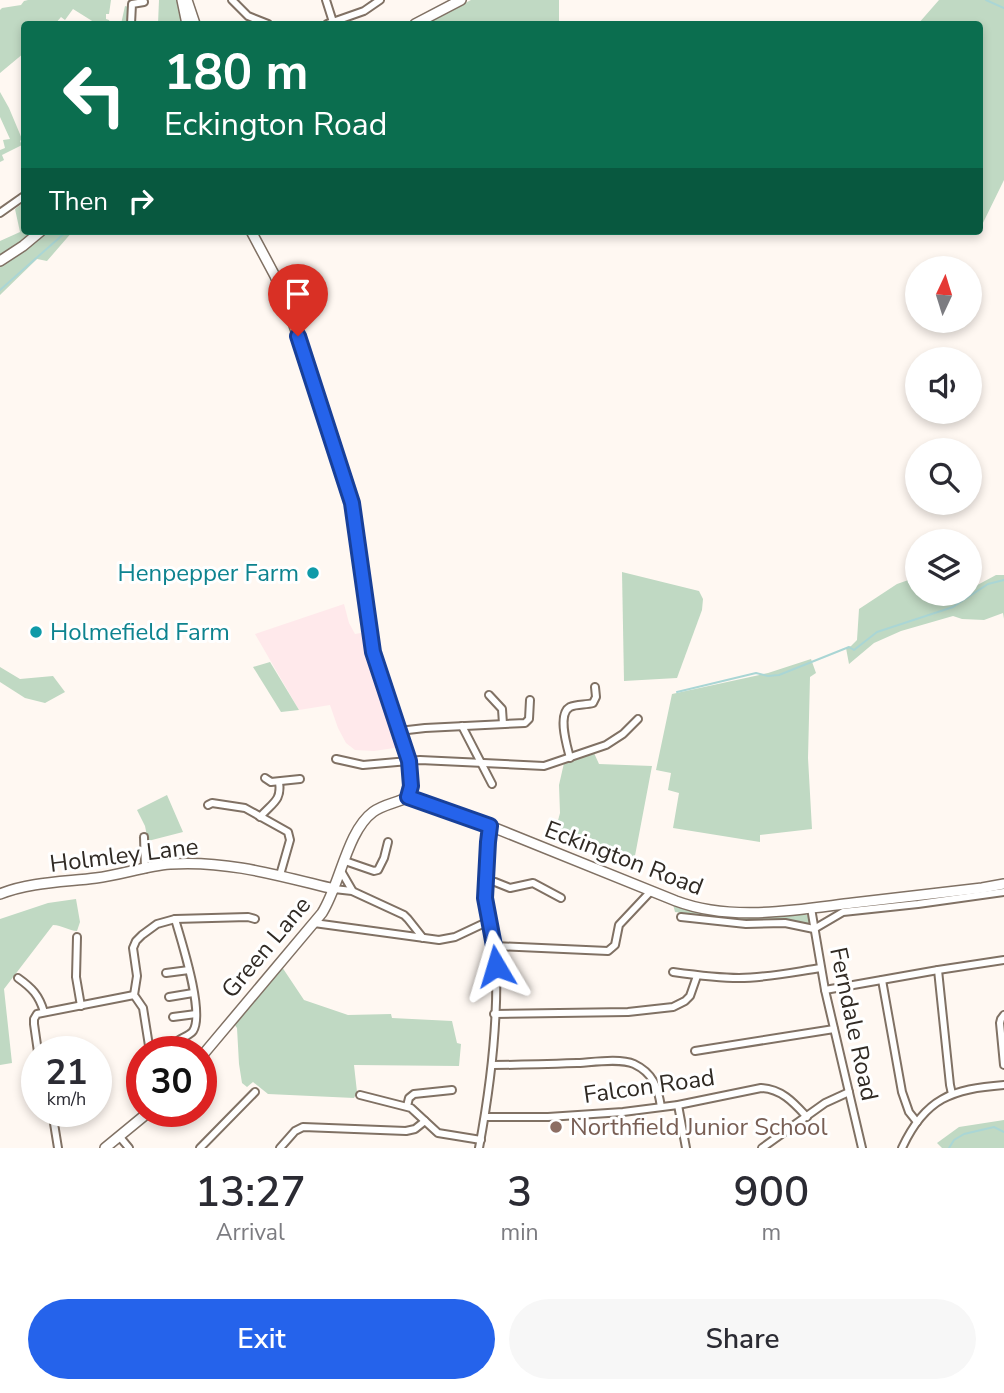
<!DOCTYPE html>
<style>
body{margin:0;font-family:"Nunito Sans",sans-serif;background:#f7f7f7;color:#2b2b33;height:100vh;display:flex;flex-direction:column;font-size:26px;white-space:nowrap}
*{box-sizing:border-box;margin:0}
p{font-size:23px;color:#7c7c81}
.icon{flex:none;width:38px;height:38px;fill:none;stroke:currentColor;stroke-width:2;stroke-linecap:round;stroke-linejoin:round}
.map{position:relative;height:1148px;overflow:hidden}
.details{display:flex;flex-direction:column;background:#fff;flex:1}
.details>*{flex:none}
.banner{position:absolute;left:21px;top:21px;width:962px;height:214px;border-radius:7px;box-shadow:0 4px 10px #0003;background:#0b6e4f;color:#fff;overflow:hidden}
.needle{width:46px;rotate:4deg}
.tools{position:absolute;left:905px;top:256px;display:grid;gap:14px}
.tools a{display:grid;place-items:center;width:77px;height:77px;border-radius:50%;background:#fff;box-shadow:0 4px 10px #0003;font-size:35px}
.speed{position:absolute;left:21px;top:1036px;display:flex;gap:14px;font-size:35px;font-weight:700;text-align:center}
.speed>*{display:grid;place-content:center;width:91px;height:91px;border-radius:50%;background:#fff;box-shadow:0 4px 10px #0003;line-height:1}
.speed small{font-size:18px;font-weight:400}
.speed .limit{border:10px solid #d22;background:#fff;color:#111}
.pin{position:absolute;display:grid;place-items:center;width:60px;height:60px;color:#fff;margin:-72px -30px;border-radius:50% 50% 50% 0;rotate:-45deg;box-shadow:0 0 7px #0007}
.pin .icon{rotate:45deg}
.me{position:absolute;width:77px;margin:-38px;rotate:353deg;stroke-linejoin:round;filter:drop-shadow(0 0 5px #0008)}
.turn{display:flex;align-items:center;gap:24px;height:147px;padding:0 28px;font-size:32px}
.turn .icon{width:91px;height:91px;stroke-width:2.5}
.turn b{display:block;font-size:49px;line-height:60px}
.then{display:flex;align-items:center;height:66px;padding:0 28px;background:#0003;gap:14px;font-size:26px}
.eta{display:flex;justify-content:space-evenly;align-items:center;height:119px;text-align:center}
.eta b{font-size:42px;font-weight:600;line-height:49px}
.button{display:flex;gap:14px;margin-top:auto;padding:14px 28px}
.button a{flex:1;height:80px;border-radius:42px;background:#2563eb;color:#fff;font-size:28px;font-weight:600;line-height:80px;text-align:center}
.button a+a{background:#f7f7f7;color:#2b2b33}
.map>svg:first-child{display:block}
.commercial{fill:#ffe9eb}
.green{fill:#c0d9c3}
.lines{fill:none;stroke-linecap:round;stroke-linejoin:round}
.stream{stroke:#aad6d5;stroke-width:2}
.street-casing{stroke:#807164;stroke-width:10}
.secondary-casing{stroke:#807164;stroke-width:12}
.street{stroke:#fff;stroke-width:6}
.secondary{stroke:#fff;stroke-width:9}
.route-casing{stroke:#184099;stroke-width:18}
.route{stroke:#2563eb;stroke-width:12}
.culture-dot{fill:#0f9aa8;stroke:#fff;stroke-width:2.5}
.education-dot{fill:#8d6e63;stroke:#fff;stroke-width:2.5}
.labels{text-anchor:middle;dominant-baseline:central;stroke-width:6;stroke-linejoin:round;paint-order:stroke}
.culture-label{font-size:24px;fill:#0d838f;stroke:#fff;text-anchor:end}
.street-label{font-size:24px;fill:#302a24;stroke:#fff}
.education-label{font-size:24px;fill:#785e54;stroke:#fff;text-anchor:start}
</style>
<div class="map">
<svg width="1004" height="1148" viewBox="0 0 1004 1148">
<rect width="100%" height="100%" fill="#fff8f2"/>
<polygon class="commercial" points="344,604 349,623 355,634 366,632 401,747 374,751 355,750 346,743 338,728 330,705 299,710 255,634"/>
<g class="green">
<polygon points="28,0 122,0 111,0 109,14 106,14 106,19 109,20 110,24 121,24 125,6 129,7 129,24 97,24 73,9 65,20 61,17 55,24 24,24 24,53 0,73 0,10 2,8 21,5 24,1"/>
<polygon points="159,0 178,0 184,24 158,24"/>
<polygon points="471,0 559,0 559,24 424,24"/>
<polygon points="939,0 1004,0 1004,180 980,229 980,24 918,24"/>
<polygon points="0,92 9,108 22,139 20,141 22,145 2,155 4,160 0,162 0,150 5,148 3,140 10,139 0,117"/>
<polygon points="24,202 24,231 37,231 21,244 0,256 0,241 20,232 15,209"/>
<polygon points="49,231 73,231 47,261 37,259 0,295 0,265 11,259"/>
<polygon points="622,572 699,591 703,599 702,610 677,678 624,681"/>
<polygon points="996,575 1004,575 1004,619 1003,613 984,620 962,619 953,616 901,631 874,643 849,664 846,648 851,646 857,640 859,609 897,584 917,577 917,593 934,593 940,605 961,593 970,593 970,589"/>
<polygon points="811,659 816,673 810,677 808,758 812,829 760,835 760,842 673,828 679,793 668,790 671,773 656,770 672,694 768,673"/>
<polygon points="270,662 299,710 281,712 253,667"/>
<polygon points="0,667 20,679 53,676 65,692 45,703 25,698 0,682"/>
<polygon points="594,753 599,764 652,766 634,861 556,828 560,813 559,785 564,763"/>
<polygon points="167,795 183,832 148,841 145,826 137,810"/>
<path d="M76 899 80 922 77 931C69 931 62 925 53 925L4 989 12 1063 0 1065V919L48 903Z"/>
<polygon points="673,904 712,916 802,913 809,916 810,924 808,926 752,922 675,912"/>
<polygon points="282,967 304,1000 348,1015 391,1014 392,1018 452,1021 457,1043 461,1044 459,1066 354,1065 357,1092 354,1098 268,1094 253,1082 247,1087 242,1083 239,1064 237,1028 234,1024"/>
<polygon points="1004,1120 1004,1148 942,1148 937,1143 959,1127"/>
</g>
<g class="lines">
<g class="stream">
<polyline points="986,0 1004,8"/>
<polyline points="0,290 67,231"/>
<polyline points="677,692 756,673 768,676 779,675 849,647 854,650 877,632 953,607 988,584 1004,580"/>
<polyline points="949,1148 954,1140 964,1134 994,1127 1004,1132"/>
</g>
<g class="street-casing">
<g id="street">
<polyline points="232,0 248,16 268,24"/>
<polyline points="326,0 333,22"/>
<polyline points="131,24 132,4 144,2"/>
<polyline points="327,24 364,11 380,0"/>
<polyline points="0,213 24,196"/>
<polyline points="489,695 502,709 503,724"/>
<polyline points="462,726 492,784"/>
<polyline points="399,731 425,728 525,723 529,719 530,700"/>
<path d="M570 758C567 746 557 714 570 707 576 704 586 705 593 703L596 697 595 687"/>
<polyline points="336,759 363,765 420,760 544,766 606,745 623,734 638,719"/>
<polyline points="265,778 271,782 300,779"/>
<polyline points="208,805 212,803 245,808 288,832 290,840 280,875"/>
<path d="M260 817C272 803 282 801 279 782"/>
<polyline points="144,837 145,869"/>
<polyline points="345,861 374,871 378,870 384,858 388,842"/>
<polyline points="341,871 352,890"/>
<polyline points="485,881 495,882 510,888 533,883 561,898"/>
<polyline points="334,889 352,891 404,915 408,919 423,938"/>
<polyline points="811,908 825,990 862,1148"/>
<polyline points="681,917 746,924 785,923 814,929 843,912 918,904 1004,892"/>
<path d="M175 919C181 940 205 1013 193 1031 190 1035 184 1037 179 1040"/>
<polyline points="314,923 439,940 455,937 489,921"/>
<polyline points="77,937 76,977 81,1006"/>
<polyline points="494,946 608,951 615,945 619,925 651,891"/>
<polyline points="938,970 950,1085 952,1094"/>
<path d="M673 972C695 975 717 978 739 978 766 978 794 972 821 968"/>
<polyline points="166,973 189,970"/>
<path d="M18 978C32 988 39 995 44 1012"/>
<polyline points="882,980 902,1092 909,1112 917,1122"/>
<polyline points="825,990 938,970 1004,960"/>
<polyline points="169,997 193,993"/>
<polyline points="494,1014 628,1012 673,1007 685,1001 690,996 697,976"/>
<polyline points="1004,1015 1001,1019 1000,1023 1004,1065"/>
<polyline points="173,1017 196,1014"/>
<polyline points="695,1051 834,1029"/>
<polyline points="38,1052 34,1024 34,1019 37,1014 134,995"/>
<polyline points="150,1052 143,1008 134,995 137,976 133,948 136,941 142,935 157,924 175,919 248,917 255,919"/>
<path d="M492 1065C521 1065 550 1064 580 1063 594 1062 621 1058 634 1064 653 1073 658 1087 661 1107"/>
<polyline points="360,1095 411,1108 438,1133 481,1140"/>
<polyline points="678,1105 686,1148"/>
<polyline points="407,1106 409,1098 414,1094 452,1090"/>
<polyline points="52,1111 58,1148"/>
<path d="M485 1117H548L623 1112 678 1105 761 1088C782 1089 794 1103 807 1117"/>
<polyline points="119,1136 129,1148"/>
<polyline points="200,1148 255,1092"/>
<polyline points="280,1148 295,1131 303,1127 406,1131 415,1129 425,1121"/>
<path d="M479 1148C490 1089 498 1025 496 965 495 945 489 926 486 906 482 881 486 851 490 826"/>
<polyline points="762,1148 825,1103 849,1092"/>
<path d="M902 1148C925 1098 952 1089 1004 1085"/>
</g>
</g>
<g class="secondary-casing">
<g id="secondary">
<polyline points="182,0 187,24"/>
<polyline points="187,0 195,24"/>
<polyline points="415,24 461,0"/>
<polyline points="251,231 275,276 286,302 321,404 352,503 373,652 409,761 411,786 408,797"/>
<polyline points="0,261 23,246 41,231"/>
<path d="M0 894C30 882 64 882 96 878 120 875 146 866 170 864 227 860 280 876 334 889"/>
<path d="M201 1057 322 913C340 885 347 831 373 812 384 804 397 803 408 797L490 826 676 901C732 922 795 910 853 903 896 898 939 893 982 888L1004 884"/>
<polyline points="105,1148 150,1111"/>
</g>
</g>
<use href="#street" class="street"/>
<use href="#secondary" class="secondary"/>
</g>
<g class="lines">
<g class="route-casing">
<polyline id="route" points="298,336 352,503 373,652 409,761 411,786 408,797 490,826 488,842 485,898 494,946 496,966"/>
</g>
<use href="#route" class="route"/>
</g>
<g class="culture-dot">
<circle cx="313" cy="573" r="7"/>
<circle cx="36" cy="632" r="7"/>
</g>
<circle class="education-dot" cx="556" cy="1127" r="7"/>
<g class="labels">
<g class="culture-label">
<text x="299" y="573">Henpepper Farm</text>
<text x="50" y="632" text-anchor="start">Holmefield Farm</text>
</g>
<g class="street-label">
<text transform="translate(124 855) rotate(-7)">Holmley Lane</text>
<text transform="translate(624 858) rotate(21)">Eckington Road</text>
<text transform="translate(266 947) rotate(-50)">Green Lane</text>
<text transform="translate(854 1024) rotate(78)">Ferndale Road</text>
<text transform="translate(649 1086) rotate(-8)">Falcon Road</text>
</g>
<g class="education-label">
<text x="570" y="1127">Northfield Junior School</text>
</g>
</g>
</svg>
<div class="tools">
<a><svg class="needle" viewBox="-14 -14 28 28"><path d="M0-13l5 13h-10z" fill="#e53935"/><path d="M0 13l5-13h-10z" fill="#7c7c81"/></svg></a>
<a><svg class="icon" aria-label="sound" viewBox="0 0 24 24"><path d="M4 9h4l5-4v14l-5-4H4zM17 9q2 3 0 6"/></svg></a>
<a><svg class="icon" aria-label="search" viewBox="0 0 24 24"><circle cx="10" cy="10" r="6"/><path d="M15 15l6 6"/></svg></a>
<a><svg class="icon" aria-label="layers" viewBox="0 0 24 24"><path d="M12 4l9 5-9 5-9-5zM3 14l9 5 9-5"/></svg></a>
</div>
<div class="speed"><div>21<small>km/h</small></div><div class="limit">30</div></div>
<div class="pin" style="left:298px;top:336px;background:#d93025"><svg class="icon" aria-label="arrive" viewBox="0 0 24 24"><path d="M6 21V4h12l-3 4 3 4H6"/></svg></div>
<svg class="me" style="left:496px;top:966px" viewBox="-20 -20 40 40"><path d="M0-17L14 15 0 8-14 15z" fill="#2563eb" stroke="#fff" stroke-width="4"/></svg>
<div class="banner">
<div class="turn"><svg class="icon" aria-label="left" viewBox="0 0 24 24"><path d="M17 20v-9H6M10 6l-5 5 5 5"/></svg><div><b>180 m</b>Eckington Road</div></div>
<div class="then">Then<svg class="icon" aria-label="right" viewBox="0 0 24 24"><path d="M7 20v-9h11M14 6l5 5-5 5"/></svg></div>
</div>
</div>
<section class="details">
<div class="eta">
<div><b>13:27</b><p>Arrival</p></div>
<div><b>3</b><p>min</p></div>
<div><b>900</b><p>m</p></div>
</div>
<div class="button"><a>Exit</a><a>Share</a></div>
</section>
